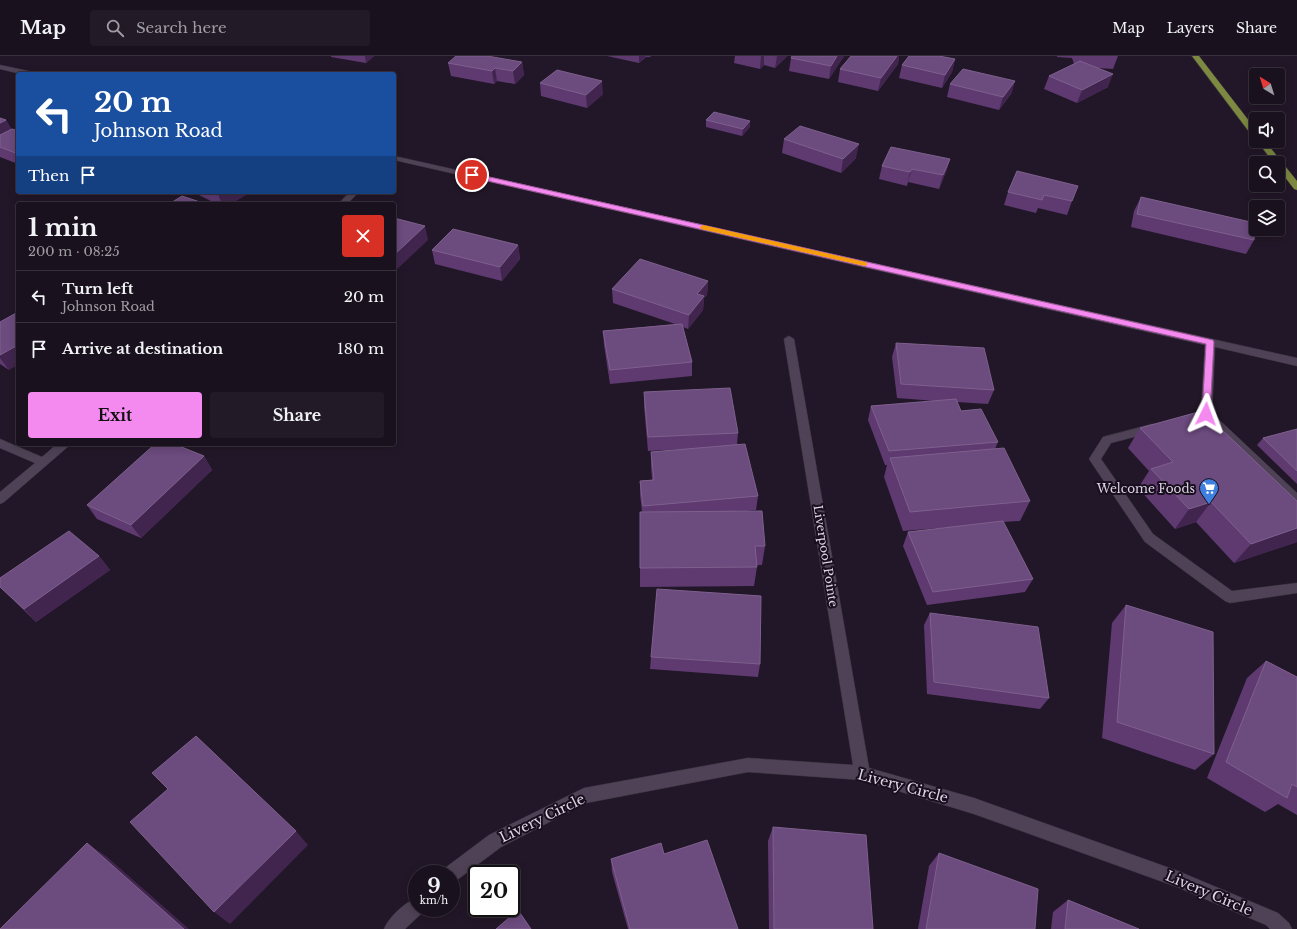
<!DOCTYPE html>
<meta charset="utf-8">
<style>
body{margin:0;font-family:"Libre Baskerville",serif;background:#231a27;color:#f1f3f6;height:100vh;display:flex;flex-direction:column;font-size:15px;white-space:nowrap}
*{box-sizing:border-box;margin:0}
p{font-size:13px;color:#9f9da4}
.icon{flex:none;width:22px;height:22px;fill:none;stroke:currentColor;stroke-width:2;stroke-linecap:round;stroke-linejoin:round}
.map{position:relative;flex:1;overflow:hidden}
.panel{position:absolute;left:16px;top:146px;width:380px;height:244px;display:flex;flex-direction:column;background:#1a111e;border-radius:4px;box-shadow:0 2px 10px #0003,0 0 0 1px #38313c}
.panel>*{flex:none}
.guide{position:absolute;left:16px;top:16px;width:380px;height:122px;border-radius:4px;box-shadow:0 2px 10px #0003,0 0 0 1px #38313c;background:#1a4fa0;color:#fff;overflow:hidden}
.needle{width:26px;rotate:322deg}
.controls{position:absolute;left:1249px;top:12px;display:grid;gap:8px}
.controls a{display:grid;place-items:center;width:36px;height:36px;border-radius:4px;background:#1a111e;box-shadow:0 2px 10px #0003,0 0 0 1px #38313c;font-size:20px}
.speed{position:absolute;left:408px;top:809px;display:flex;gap:8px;font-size:20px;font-weight:700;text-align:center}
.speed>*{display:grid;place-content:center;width:52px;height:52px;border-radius:50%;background:#1a111e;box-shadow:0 2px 10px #0003,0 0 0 1px #38313c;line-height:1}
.speed small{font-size:10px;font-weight:400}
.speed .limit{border:2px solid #111;border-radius:6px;background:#fff;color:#111}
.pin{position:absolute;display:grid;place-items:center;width:34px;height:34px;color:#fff;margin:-17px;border:2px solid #fff;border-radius:50%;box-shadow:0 1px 4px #0007}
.me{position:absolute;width:44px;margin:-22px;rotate:3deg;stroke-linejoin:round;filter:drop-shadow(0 0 3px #0008)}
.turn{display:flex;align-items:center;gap:14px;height:84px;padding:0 12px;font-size:18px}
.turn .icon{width:52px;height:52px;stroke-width:2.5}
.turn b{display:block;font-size:28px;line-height:34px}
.then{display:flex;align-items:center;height:38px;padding:0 12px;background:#0003;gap:8px;font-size:15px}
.round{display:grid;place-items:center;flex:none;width:42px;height:42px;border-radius:4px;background:#231a27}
.headline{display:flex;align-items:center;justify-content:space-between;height:68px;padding:0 12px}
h1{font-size:24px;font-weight:700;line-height:30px}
.action{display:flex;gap:8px;margin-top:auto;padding:8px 12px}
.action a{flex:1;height:46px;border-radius:4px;background:#f489ef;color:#111;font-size:16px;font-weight:700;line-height:46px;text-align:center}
.action a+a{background:#231a27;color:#f1f3f6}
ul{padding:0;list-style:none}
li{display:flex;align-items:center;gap:12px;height:52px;padding:0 12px;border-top:1px solid #38313c}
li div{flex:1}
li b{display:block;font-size:15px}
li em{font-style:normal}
header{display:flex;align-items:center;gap:24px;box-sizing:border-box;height:56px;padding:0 20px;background:#1a111e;border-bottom:1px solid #38313c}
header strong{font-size:19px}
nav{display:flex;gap:22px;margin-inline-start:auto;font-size:14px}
.search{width:280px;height:36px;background:#231a27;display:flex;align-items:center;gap:10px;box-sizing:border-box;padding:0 14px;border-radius:4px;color:#9f9da4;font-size:15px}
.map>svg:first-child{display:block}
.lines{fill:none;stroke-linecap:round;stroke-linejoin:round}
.minor-casing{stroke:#39313f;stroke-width:1}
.major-casing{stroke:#39313f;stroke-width:1}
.minor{fill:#4f4256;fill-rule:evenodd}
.major{fill:#7d8840;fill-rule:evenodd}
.wall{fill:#5f3a71}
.shaded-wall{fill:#41254f}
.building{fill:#6c4b7e;stroke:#7e608d}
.route{fill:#f489ef;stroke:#9f599b}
.slow{fill:#f59e0b}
.labels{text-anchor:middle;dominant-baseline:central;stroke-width:4;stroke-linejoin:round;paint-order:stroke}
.poi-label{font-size:12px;fill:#ddd6e2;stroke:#190e1f;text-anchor:end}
.street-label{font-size:12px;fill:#ddd6e2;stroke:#190e1f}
.near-street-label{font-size:14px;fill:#ddd6e2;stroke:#190e1f}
</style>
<header>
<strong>Map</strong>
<div class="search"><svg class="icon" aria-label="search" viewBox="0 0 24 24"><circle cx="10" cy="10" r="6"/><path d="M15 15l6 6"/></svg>Search here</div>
<nav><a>Map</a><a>Layers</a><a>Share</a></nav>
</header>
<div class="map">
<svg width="1297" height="873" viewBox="0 0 1297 873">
<rect width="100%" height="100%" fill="#221728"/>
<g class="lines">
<g class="minor-casing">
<g id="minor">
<polygon points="0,9 33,16 34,18 21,18 0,13"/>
<polygon points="394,100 1297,302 1297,310 1215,291 1212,357 1297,437 1297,449 1293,447 1204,363 1190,367 1186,366 1184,363 1186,360 1201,356 1205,289 394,104"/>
<polygon points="350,136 359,136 347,148 338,148"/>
<polygon points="789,280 794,283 869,712 974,742 1178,815 1278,857 1289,867 1292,873 1270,873 1266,869 1177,831 974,758 862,724 748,716 586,747 501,791 457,824 451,826 451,818 443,818 445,812 489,779 584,732 748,702 853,709 784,283"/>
<polygon points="1153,368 1157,369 1159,372 1157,375 1111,387 1101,403 1153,478 1232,535 1297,527 1297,537 1230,547 1225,545 1145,486 1089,403 1103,381"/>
<polygon points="0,383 42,401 57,388 71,388 4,446 0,448 0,436 35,407 0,392"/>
<path d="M417 842V852H425L423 856 405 873H384C389 861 405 846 417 842Z"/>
</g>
</g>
<g class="major-casing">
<g id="major">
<polygon points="1192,0 1199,0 1256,74 1256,81 1253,81"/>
<polygon points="1257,85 1265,85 1297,125 1297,134 1294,133 1278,112 1278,107 1274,107"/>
</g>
</g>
<use href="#minor" class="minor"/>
<use href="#major" class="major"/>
</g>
<g class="wall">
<polygon points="331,0 374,0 366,7 331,1"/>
<polygon points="607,0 651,0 650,1 646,1 639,7"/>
<polygon points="735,0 787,0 775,12 764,9 760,13 734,7"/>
<polygon points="844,0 829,23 789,15 791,2"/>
<polygon points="851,0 899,0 898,8 878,35 838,26 840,13"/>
<polygon points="1057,0 1118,0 1113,13 1098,12 1108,31 1077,47 1044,33 1049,20 1074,8 1072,2 1057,1"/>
<polygon points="955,3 952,16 942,32 899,22 902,9"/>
<polygon points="522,6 524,19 515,28 497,25 494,28 451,20 448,7"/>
<polygon points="1015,25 1011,38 999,54 947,41 950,28"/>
<polygon points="540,27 603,38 587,52 541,40"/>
<polygon points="0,62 6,64 11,73 18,75 18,108 0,101"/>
<polygon points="706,64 750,71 742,80 706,71"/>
<polygon points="784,83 856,102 841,117 782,97"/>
<polygon points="950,103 946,116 939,133 908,126 907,130 879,123 882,110"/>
<polygon points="1017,115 1072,145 1067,159 1038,152 1036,157 1004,149 1008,136"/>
<polygon points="197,136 251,136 230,148 217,148 199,139"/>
<polygon points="1141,141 1254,184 1246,198 1131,171 1134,155"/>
<polygon points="518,189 520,203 502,225 435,208 432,194"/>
<polygon points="708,225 707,239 704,242 703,254 688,273 683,271 692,306 692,320 610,328 604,289 603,275 675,268 613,247 612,233"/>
<polygon points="0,266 9,314 0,308"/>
<polygon points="896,287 994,334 988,348 957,346 961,355 998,386 995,393 1030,445 1020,465 1003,466 1033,523 1025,536 927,549 903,490 908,476 952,471 903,475 884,421 887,409 885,409 868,364 871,350 936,345 897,342 892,301"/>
<polygon points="644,336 738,377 737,389 758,440 756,454 734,456 765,490 762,509 757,509 757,511 754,530 640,531 640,512 642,456 640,438 640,425 652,424 651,410 651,396 686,393 648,395 644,350"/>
<polygon points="1140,372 1297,445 1297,486 1234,507 1196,466 1175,473 1138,432 1149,415 1128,392"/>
<polygon points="1297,373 1297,428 1257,389 1263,382"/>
<polygon points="204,400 212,414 141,482 97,463 87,449"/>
<polygon points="99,500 110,514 36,566 0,531"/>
<polygon points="1126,549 1214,698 1195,714 1102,682 1112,567"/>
<polygon points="930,557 1049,642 1040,653 927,638 924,569"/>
<polygon points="651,601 760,608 758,621 650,613"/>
<polygon points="1266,605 1297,621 1297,759 1278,748 1265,756 1207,722 1247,622"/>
<polygon points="773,771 873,873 769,873 768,785"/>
<polygon points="939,797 1035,873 918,873 929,810"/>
<polygon points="664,798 738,873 628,873 612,816 611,803"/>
<polygon points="1068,844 1139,873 1051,873 1053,856"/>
</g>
<g class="shaded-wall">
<polygon points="365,0 374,0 366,7"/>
<polygon points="639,0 646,0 639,7"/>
<polygon points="761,0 764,0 764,9 760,13"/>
<polygon points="777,0 787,0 775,12"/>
<polygon points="837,0 844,0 829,23 831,10"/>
<polygon points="897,0 899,0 898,8 878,35 881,22"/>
<polygon points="955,3 952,16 942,32 945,19"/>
<polygon points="522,6 524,19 515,28 513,15"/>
<polygon points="495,12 497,25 494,28 492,15"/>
<polygon points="1113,18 1108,31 1077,47 1082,34"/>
<polygon points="602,25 603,38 587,52 586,39"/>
<polygon points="1015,25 1011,38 999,54 1003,41"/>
<polygon points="6,64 13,78 0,84 0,67"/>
<polygon points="750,65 750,71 742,80 743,73"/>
<polygon points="859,88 856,102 841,117 843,103"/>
<polygon points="950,103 946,116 939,133 943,119"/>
<polygon points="912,113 908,126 907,130 910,116"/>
<polygon points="221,136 251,136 230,148 222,148 218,138"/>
<polygon points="425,170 428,184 394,216 394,199"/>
<polygon points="518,189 520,203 502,225 500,211"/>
<polygon points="708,225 707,239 704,242 703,254 688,273 689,259 697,238"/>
<polygon points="18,289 18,309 9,314 0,302 0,299"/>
<polygon points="204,400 212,414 141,482 131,469"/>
<polygon points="1211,446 1196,466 1175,473 1189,453"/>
<polygon points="1297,472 1297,486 1234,507 1251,488"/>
<polygon points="99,500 110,514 36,566 24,553"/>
<polygon points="296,775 308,789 230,868 214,856"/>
<polygon points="87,787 107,801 189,873 184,873"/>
</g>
<g class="building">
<polygon points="456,0 487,0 522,6 513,15 495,12 492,15 448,7"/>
<polygon points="792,0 837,0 831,10 791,2"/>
<polygon points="851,0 897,0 881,22 840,13"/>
<polygon points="909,0 939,0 955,3 945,19 902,9"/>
<polygon points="1080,5 1113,18 1082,34 1049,20"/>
<polygon points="963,13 1015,25 1003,41 950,28"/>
<polygon points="557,14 602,25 586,39 540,27"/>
<polygon points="714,56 750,65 743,73 706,64"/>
<polygon points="0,62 6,64 0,67"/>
<polygon points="800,70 859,88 843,103 784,83"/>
<polygon points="12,73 18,75 18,98 0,91 0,79"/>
<polygon points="891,91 950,103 943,119 912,113 910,116 882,110"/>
<polygon points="1017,115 1078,130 1072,145 1044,139 1042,144 1008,136"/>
<polygon points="182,140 206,148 169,148"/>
<polygon points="1141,141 1255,167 1254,184 1137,158"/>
<polygon points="394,162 425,170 394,199"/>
<polygon points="453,173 518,189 500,211 432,194"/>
<polygon points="640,203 708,225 697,238 704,240 689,259 612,233"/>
<polygon points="18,256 18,289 0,299 0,266"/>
<polygon points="682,268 692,306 610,314 603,275"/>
<polygon points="896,287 984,292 994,334 901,328"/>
<polygon points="730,332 738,377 648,381 644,336"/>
<polygon points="956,343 961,355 981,353 998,386 889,395 871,350"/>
<polygon points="1202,355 1297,445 1297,472 1251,488 1211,446 1189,453 1151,413 1173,406 1140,372"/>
<polygon points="1297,373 1297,415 1263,382"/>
<polygon points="155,388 174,388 204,400 131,469 87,449"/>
<polygon points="745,388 758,440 643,450 640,425 654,424 651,396"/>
<polygon points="1004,392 1030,445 910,456 890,402"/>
<polygon points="762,455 765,490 755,490 757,511 640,512 640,456"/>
<polygon points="1003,465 1033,523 933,536 908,476"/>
<polygon points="69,475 99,500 24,553 0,531 0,522"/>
<polygon points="657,533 761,540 760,608 651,601"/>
<polygon points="1126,549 1213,576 1214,698 1117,666"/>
<polygon points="930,557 1038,571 1049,642 934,626"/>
<polygon points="1266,605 1297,621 1297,731 1292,728 1287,742 1226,706"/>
<polygon points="196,680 296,775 214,856 130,766 168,733 152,717"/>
<polygon points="773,771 866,779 873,873 774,873"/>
<polygon points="707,784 738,873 630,873 611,803 661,787 664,798"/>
<polygon points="87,787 184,873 0,873"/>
<polygon points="939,797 1038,833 1035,873 926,873"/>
<polygon points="1068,844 1139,873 1065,873"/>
<polygon points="518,854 531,873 496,873"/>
</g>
<polygon class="route" points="472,117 1213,284 1214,286 1210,358 1206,361 1202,358 1206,288 470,121 469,119"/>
<polygon class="slow" points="703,169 865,206 868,208 865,210 701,173 700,171"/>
<defs>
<g id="supermarket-pin" transform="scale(1)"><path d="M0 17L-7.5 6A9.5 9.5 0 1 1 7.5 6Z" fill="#3f7fe0" stroke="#190e1f"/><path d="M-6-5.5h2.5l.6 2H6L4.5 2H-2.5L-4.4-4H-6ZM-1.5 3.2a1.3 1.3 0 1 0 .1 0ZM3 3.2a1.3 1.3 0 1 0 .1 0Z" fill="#fff"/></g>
</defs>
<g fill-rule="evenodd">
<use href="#supermarket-pin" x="1209" y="432"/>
</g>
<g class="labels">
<g class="poi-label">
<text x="1195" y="432">Welcome Foods</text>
</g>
<g class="street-label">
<text transform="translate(826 500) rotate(81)">Liverpool Pointe</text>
</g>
<g class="near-street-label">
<text transform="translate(903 730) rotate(15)">Livery Circle</text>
<text transform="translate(542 762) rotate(-26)">Livery Circle</text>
<text transform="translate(1209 837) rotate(23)">Livery Circle</text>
</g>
</g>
</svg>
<div class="controls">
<a><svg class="needle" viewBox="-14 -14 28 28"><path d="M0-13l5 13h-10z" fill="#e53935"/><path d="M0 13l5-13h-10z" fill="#9f9da4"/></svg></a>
<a><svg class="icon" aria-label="sound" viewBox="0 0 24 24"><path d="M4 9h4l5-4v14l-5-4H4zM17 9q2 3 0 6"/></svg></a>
<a><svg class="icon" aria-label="search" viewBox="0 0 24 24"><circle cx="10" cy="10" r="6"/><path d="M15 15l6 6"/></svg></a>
<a><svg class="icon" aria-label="layers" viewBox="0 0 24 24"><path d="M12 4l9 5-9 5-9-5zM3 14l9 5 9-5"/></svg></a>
</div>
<div class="speed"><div>9<small>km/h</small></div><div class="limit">20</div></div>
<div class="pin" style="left:472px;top:119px;background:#d93025"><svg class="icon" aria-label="arrive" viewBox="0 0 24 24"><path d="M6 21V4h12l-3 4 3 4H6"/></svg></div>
<svg class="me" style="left:1206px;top:358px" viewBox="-20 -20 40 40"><path d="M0-17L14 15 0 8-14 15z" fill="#f489ef" stroke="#fff" stroke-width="4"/></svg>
<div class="guide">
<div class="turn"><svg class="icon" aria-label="left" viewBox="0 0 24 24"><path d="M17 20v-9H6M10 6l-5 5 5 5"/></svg><div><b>20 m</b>Johnson Road</div></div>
<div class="then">Then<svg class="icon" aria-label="arrive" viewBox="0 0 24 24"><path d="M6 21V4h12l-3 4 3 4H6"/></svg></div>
</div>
<section class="panel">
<div class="headline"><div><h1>1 min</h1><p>200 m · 08:25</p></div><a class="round" style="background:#d93025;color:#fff"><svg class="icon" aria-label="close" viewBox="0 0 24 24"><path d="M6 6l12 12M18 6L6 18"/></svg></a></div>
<ul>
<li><svg class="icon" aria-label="left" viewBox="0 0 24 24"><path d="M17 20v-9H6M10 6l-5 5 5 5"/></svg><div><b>Turn left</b><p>Johnson Road</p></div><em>20 m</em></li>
<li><svg class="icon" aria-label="arrive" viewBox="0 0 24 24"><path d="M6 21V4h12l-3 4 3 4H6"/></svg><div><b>Arrive at destination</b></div><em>180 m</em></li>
</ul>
<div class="action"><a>Exit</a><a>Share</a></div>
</section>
</div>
